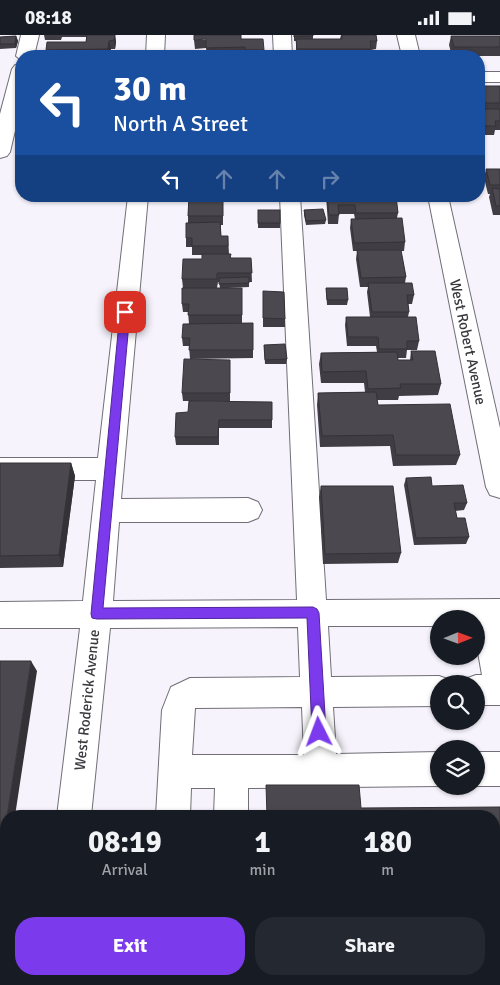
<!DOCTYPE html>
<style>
body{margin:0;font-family:Signika,sans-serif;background:#242831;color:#f1f3f6;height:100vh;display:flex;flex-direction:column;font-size:19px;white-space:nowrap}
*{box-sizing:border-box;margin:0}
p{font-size:16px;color:#9ea1a6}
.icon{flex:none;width:28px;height:28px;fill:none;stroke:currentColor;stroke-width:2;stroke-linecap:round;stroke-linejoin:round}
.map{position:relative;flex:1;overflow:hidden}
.panel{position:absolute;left:0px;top:775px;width:500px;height:175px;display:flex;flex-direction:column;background:#171b24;border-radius:20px 20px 0 0;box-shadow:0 1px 4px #0004}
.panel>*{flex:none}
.banner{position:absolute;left:15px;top:15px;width:470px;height:152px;border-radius:20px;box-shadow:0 1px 4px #0004;background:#1a4fa0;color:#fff;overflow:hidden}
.needle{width:32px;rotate:89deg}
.fabs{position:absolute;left:430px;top:575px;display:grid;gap:10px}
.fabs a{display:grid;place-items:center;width:55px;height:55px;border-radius:50%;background:#171b24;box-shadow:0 1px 4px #0004;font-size:25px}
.pin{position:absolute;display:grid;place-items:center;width:42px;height:42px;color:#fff;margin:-21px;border-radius:10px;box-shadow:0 2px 8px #0006}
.me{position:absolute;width:55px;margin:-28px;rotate:357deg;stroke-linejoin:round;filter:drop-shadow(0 0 4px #0008)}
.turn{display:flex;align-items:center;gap:18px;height:105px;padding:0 15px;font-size:22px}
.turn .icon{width:65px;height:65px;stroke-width:2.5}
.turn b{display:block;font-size:35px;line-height:42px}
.lanes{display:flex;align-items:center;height:48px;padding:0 15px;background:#0003;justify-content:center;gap:25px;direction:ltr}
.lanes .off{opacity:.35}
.eta{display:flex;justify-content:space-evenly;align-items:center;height:85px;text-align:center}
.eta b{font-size:30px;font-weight:700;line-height:35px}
.button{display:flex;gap:10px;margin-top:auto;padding:10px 15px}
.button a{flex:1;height:58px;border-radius:20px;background:#7c3aed;color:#fff;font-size:20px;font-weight:700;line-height:58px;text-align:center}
.button a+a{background:#242831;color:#f1f3f6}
.status{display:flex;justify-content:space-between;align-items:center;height:35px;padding:0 25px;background:#171b24;direction:ltr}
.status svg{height:14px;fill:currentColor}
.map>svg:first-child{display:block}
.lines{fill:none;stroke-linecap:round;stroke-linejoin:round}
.minor-casing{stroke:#716e76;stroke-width:2}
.minor{fill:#fff;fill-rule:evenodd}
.wall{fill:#403e44}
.shaded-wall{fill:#343237}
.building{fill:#4b484f;stroke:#343237}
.route{fill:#7c3aed;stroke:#51269a}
.labels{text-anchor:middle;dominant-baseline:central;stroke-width:5;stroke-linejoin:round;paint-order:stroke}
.street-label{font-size:15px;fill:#3a393d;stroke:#fff}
</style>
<div class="status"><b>08:18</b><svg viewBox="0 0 49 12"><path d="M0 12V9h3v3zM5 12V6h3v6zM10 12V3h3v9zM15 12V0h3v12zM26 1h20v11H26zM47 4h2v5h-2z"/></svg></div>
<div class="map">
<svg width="500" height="950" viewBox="0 0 500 950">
<rect width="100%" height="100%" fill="#f6f3fc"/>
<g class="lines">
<g class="minor-casing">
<g id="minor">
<polygon points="21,0 39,0 34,21 21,21 21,25 16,21"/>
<polygon points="147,0 165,0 164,21 146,21"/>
<polygon points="273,0 291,0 292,21 274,21"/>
<polygon points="397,0 415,0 420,21 402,21"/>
<polygon points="21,29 21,70 10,117 7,121 0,123 0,79 12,34 15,30"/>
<rect x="479" y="37" width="21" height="10"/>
<path d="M128 161H148L121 464 248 463 258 467 262 475 258 483 248 487H119L113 566 297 565 280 161H300L326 565 500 564V670H476V649H463L465 644 476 640H482L476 606V584H439V591H328L331 642 439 641 450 645 452 649H439V671L333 672 336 719 439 717V751L248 753V781H214L215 753H191L190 781H156L162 675 171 652 190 643 300 642 298 592 110 593 91 781H57L80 593H0V567L83 566 96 445H0V423H98ZM302 672 304 720H192L195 673Z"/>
<polygon points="428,161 448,161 500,393 500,463 490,460 486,452"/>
<rect x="476" y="717" width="24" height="34"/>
<polygon points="37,944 75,944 74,950 36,950"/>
</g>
</g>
<use href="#minor" class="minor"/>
</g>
<g class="wall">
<polygon points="44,0 115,0 116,7 115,14 111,14 110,21 47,21 46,15 86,7 86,2 62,2 61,5 45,5"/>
<polygon points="294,0 313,0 313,4 340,4 341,0 329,0 376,0 377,6 376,14 371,15 370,21 296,21 296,6 294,6"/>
<polygon points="16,1 18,6 16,13 0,14 0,2"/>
<polygon points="451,1 500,1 500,21 452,21 449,10"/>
<polygon points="241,4 264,15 264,21 207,21 206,13 195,14 194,5"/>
<polygon points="479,51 500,51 500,95 495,95 494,100 479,100"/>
<polygon points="486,134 500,134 500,180 493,180 489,162 490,159 488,159 484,143"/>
<polygon points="189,161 226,161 226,163 223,163 223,190 221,190 221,201 228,201 229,219 231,223 251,223 252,247 249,247 249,252 227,253 242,253 242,288 253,288 253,323 190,324 189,311 183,311 182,303 189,289 188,277 183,277 182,269 220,253 219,247 218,247 217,253 183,253 182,244 202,224 202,220 192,220 192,212 186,212 186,203 188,188 188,181"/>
<polygon points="326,161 396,161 398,178 397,183 405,207 404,216 401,216 406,242 405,248 414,260 412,269 408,269 409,277 408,282 419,306 417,315 407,315 406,323 398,323 398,325 410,325 411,316 441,349 438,360 399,361 398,365 377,365 378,370 460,420 456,430 393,431 390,411 320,412 317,370 318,358 365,357 364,348 321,348 319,329 321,318 377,317 376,311 347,311 345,290 346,282 370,282 367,257 368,252 360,252 356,224 357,216 353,216 350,193 351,184 355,184 354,179 339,179 338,189 328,189"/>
<polygon points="258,175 280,188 280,193 258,193"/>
<polygon points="304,175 326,185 325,189 306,190 304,180"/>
<polygon points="326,253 348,265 347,270 327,270"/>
<polygon points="263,256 285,284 285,292 263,292"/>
<polygon points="264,310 287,324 286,329 265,329"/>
<polygon points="230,325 230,366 183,366 182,358"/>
<polygon points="272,367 272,393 219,393 219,410 176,410 175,402 188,377"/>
<polygon points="0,428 71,428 75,441 63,532 0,533"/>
<polygon points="406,443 432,451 467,468 464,475 455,476 457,483 469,502 466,509 414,510 404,450"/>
<polygon points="321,451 401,518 398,528 323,529 319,462"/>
</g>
<g class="shaded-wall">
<polygon points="115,0 116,7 115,14 114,5"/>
<polygon points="16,1 18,6 16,13 15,9"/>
<polygon points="109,6 111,14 110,21 108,14"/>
<polygon points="71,428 75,441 63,532 59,520"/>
<polygon points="31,626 37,636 15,781 7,781"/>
<polygon points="6,787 6,840 0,881 0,827"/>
</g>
<g class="building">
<polygon points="87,0 115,0 114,5 109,6 108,14 46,15 47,7 86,7"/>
<polygon points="194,0 241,0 241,4 263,4 264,15 245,15 245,12 206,13 206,4 194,5"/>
<polygon points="294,0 313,0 313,1 294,2"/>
<polygon points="342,0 376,0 377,6 370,6 371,14 297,14 296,4 342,4"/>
<polygon points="16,1 15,9 0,9 0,2"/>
<polygon points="451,1 500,1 500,12 454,12"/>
<rect x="479" y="51" width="21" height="17"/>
<polygon points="479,74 500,74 500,86 495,86 496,91 479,91"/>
<polygon points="486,134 500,134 500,150 490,150"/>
<polygon points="492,153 500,154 500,171 496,171"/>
<polygon points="189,161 223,161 223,181 188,181"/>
<polygon points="327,161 396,161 398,178 356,178 355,170 338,170 339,180 329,180"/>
<polygon points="323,174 326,185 306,186 304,175"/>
<rect x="258" y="175" width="22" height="13"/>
<polygon points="402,183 405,207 354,208 351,184"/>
<polygon points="220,187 221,201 228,201 228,211 192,211 192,203 186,203 186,188"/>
<polygon points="357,215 401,215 406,242 361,243"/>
<polygon points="202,219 231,219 230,223 251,223 252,238 217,238 217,244 182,244 183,224 202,224"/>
<polygon points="249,242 249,248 219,249 219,243"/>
<polygon points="368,248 412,248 414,260 407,260 409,277 372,277"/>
<polygon points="182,253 242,253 242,280 188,280 189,269 182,269"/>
<polygon points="326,253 347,253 348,265 327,265"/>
<polygon points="263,256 284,257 285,284 263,283"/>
<polygon points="346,282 416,282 419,306 407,306 407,314 379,314 378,302 348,302"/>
<polygon points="253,288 253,315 189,315 190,303 182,303 183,289"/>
<polygon points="285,309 287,324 265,325 264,310"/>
<polygon points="411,316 435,316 441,349 400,349 401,353 368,354 366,336 322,337 321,318 397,317 398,325 413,325"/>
<polygon points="184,324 230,325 230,358 182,358"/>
<polygon points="376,357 378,370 450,369 460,420 396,420 393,400 322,401 318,358"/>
<polygon points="189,366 272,367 272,385 219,385 218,402 175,402 176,378 188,377"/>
<polygon points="0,428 71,428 59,520 0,521"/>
<polygon points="431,442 432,451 463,450 467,468 454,468 457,483 465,483 469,502 416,503 406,443"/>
<polygon points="321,451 393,451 401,518 325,519"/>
<polygon points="0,626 31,626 7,781 6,781 6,787 0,827"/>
<polygon points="266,750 359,750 361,773 500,772 500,950 269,950 269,944 494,944 494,781 267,781"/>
</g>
<polygon class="route" points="125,273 130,277 103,573 313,572 317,574 319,578 326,697 324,702 319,703 314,702 312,697 307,583 97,584 92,583 91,579 120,277"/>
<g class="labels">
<g class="street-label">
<text transform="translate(468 307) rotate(78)">West Robert Avenue</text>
<text transform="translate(87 665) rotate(-84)">West Roderick Avenue</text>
</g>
</g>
</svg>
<div class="fabs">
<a><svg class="needle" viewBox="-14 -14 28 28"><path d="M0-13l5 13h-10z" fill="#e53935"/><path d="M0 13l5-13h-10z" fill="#9ea1a6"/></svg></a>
<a><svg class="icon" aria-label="search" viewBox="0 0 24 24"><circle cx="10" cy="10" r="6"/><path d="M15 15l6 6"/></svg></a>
<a><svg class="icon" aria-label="layers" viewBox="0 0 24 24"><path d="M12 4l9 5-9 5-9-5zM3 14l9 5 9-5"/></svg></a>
</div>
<div class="pin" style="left:125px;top:277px;background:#d93025"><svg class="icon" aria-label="arrive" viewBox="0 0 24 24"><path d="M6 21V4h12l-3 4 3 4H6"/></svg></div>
<svg class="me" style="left:319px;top:697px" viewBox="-20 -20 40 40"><path d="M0-17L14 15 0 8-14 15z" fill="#7c3aed" stroke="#fff" stroke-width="4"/></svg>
<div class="banner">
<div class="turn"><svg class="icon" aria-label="left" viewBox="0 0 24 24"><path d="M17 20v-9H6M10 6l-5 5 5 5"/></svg><div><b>30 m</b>North A Street</div></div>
<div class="lanes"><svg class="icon" aria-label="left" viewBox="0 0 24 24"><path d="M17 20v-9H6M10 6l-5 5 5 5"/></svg><svg class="icon off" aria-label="ahead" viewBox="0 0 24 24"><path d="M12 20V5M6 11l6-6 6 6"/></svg><svg class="icon off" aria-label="ahead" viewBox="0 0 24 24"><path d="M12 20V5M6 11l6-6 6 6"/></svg><svg class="icon off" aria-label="right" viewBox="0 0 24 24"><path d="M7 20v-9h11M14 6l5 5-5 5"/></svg></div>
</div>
<section class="panel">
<div class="eta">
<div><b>08:19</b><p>Arrival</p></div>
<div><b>1</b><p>min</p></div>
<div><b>180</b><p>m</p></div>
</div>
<div class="button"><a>Exit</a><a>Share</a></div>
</section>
</div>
